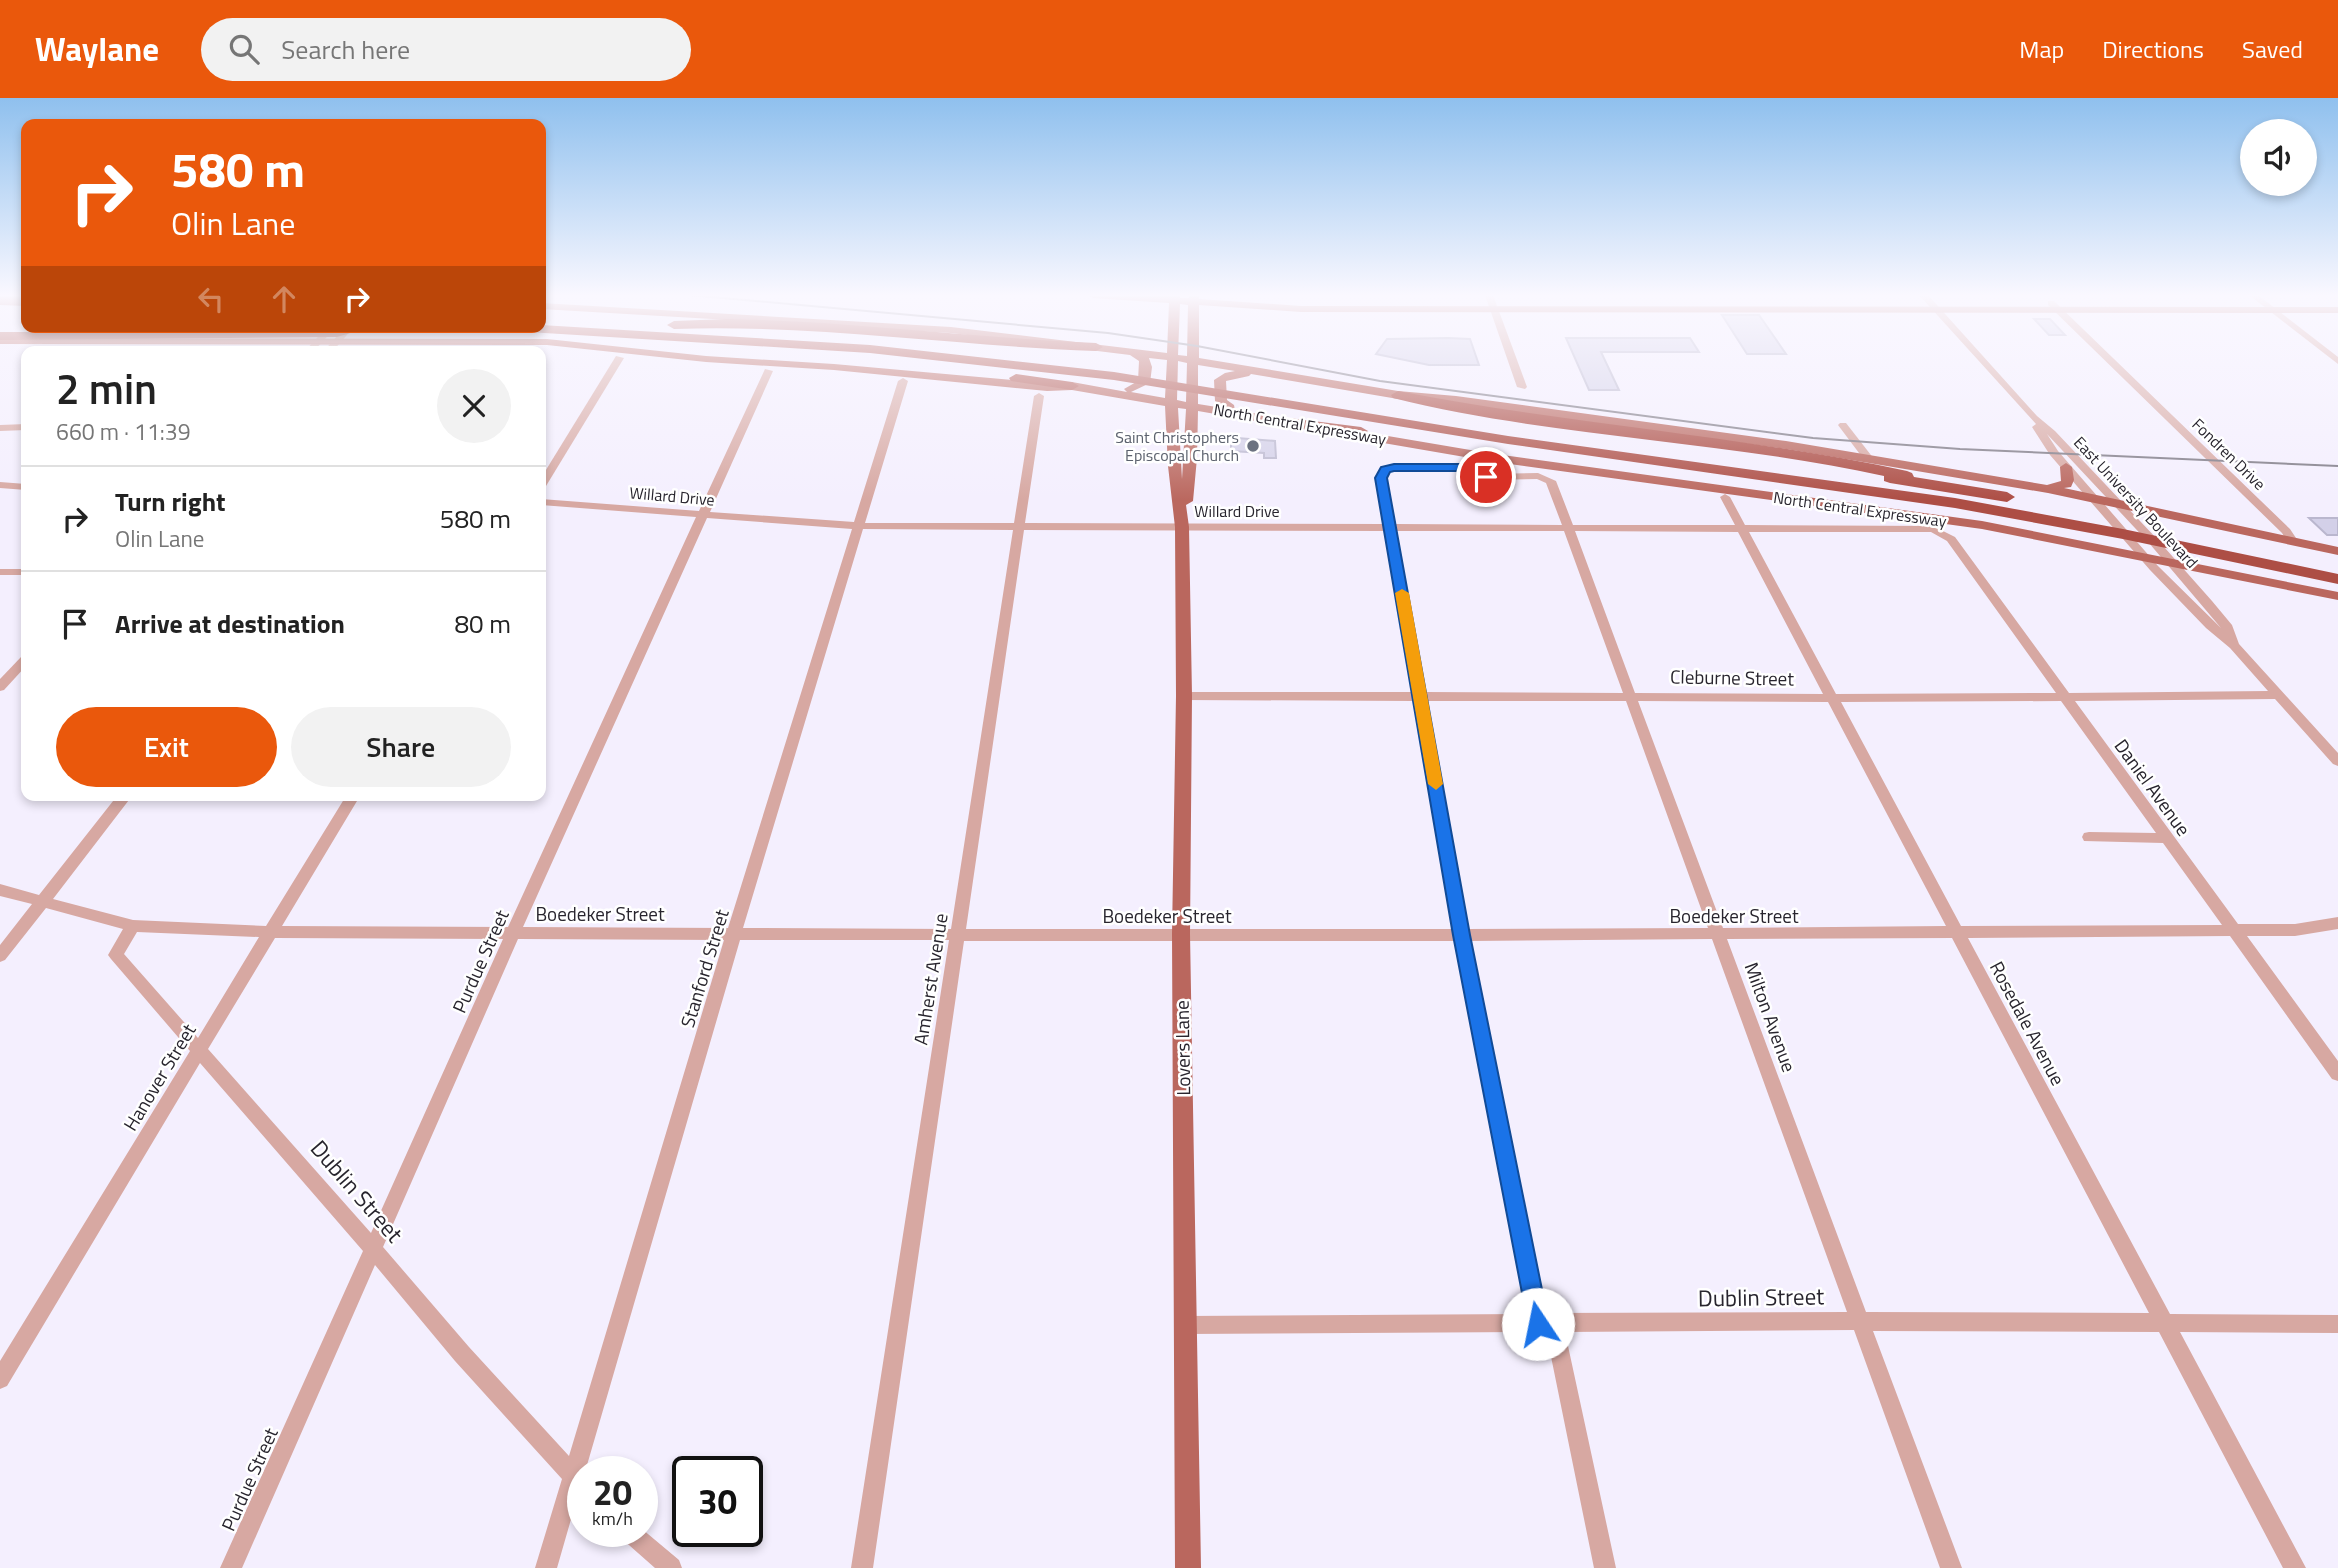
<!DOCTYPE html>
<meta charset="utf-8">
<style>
body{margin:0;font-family:"Titillium Web",sans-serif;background:#f2f2f2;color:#222;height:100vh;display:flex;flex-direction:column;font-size:26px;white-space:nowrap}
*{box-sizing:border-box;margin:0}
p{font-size:23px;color:#767676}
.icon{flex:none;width:38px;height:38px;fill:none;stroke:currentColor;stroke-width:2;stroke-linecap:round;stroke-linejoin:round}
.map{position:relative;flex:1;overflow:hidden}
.sheet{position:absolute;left:21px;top:248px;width:525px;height:455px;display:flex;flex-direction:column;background:#fff;border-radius:14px;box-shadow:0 4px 10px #0003}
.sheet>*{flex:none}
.top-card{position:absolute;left:21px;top:21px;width:525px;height:214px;border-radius:14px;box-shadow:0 4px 10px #0003;background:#ea580c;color:#fff;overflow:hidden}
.buttons{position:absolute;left:2240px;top:21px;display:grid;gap:14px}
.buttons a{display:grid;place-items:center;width:77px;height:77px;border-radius:50%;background:#fff;box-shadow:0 4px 10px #0003;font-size:35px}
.speed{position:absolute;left:567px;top:1358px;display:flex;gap:14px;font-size:35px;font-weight:700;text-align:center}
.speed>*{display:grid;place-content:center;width:91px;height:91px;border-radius:50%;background:#fff;box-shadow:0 4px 10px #0003;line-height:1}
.speed small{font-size:18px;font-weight:400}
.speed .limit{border:4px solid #111;border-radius:10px;background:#fff;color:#111}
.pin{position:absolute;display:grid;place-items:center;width:60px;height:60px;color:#fff;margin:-30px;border:4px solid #fff;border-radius:50%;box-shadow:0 2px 7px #0007}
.me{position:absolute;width:77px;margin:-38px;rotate:349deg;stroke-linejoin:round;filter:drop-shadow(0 0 5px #0008)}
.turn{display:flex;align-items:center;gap:24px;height:147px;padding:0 35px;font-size:32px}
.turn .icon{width:91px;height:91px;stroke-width:2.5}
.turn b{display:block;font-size:49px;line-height:60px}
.lanes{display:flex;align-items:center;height:66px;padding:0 35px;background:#0003;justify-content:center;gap:35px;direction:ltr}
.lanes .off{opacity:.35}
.round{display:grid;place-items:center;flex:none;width:74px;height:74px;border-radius:37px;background:#f2f2f2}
.summary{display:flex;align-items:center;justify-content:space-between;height:119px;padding:0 35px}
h1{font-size:42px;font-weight:600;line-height:52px}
.action{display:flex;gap:14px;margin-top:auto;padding:14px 35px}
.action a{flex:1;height:80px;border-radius:42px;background:#ea580c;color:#fff;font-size:28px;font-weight:600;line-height:80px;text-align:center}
.action a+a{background:#f2f2f2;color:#222}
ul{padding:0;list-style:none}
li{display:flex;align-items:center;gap:21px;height:105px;padding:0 35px;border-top:2px solid #e0e0e0}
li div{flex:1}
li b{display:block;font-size:26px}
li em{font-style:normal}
header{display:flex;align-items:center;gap:42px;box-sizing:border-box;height:98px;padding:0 35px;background:#ea580c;color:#fff}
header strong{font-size:33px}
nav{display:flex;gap:38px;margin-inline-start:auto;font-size:24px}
.search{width:490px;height:63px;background:#f2f2f2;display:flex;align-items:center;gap:18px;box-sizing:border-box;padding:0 24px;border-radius:38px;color:#767676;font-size:26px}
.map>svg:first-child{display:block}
.building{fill:#d3d0e8;stroke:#bab7ce;stroke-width:2}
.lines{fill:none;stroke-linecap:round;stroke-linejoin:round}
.minor{fill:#d7a8a2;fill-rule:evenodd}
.major{fill:#ba675e;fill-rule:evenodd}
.highway{fill:#ad4e45;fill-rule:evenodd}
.tram{stroke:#7f7b86;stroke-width:2}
.route{fill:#1a73e8;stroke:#114b97;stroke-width:2}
.slow{fill:#f59e0b}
.worship-dot{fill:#6b7280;stroke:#fff;stroke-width:2.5}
.labels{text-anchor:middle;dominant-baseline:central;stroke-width:5;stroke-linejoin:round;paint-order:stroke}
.far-street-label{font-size:16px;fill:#28252e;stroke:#fff}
.far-worship-label{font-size:16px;fill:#5b616d;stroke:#fff;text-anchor:end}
.street-label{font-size:19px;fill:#28252e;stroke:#fff}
.near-street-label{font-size:23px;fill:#28252e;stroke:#fff}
</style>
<header>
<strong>Waylane</strong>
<div class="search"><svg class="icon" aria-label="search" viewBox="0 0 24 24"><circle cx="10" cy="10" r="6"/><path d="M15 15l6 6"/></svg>Search here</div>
<nav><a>Map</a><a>Directions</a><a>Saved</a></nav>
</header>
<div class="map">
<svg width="2338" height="1470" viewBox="0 0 2338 1470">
<rect width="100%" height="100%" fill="#f4effe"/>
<g class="building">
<polygon points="1722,217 1759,217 1786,256 1747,256"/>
<polygon points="2034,221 2050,221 2065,237 2049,237"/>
<polygon points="1448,240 1470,241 1479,267 1429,267 1376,256 1387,241"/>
<polygon points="1566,240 1690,240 1699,254 1601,254 1619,292 1589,292"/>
<polygon points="1237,340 1275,343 1276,360 1264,360 1264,355 1231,353 1231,343"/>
<polygon points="2309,420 2338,420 2338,437 2327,437"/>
</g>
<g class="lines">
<g class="minor">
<polygon points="1485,197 1493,197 1527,289 1525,291 1517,289"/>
<path d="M1919 197H1928L2037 318 2055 333 2157 441 2212 503 2232 527 2239 546 2338 655V668L2333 666 2275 601 2075 603 2238 826H2295L2338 819V831L2295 838H2247L2338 963V983L2332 981 2230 838 1968 840 2170 1216 2338 1217V1235L2180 1234 2306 1470H2283L2159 1234 1873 1233 1962 1470H1940L1854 1232 1565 1234 1616 1470H1594L1546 1234 1185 1236 1178 1234 1175 1227 1178 1220 1185 1218 1526 1216 1455 843H964L873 1470H851L949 842H740L585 1374H583V1399L578 1397 557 1470H535L562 1381 455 1263 375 1167 242 1470H220L363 1153 200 965 7 1288 0 1291V1263L190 953 111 861 108 857 123 831 46 810 5 862 0 864V847L32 806 0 798V786L39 797 117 698H132L53 801 133 822 266 828 346 698H360L282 828 508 829 696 419 541 407V401L699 413 765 271 773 273 710 414 854 424 898 283 903 280 908 283 865 425H1014L1034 298 1039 295 1044 298 1025 425 1384 426 1376 380 1378 373 1389 367H1462L1487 376 1538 375 1556 383 1573 427H1735L1720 399 1725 396 1730 399 1745 427 1933 428 1955 439 2069 595 2268 593 2230 550 2206 530 2150 472 2050 357 2032 329 2036 326ZM2047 336 2149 445 2221 530 2158 468 2058 353ZM1391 373H1461L1486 382 1537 381 1546 385 1562 427 1395 426 1386 380ZM707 420 852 431 728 830 523 829ZM863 431 1013 432 951 831 743 830ZM1024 432 1385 433 1412 594H1184L1178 598 1184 602 1414 603 1453 831H966ZM1396 433H1564L1623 595 1425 594ZM1575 433 1738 434 1823 596 1635 595ZM1749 434H1931L1947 443 2056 595 1836 596ZM1426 603H1626L1708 830 1467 831ZM1638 603 1828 604 1946 828 1723 830ZM2061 603 2156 735 2089 734 2084 735 2082 739 2084 743 2163 745 2222 827 1961 828 1841 604ZM137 834 259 839 198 940 124 856ZM275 840 503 841 371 1135 208 951ZM1952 840 2149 1215 1866 1214 1727 841ZM518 841 724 842 569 1358 469 1249 383 1149ZM1712 841 1847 1214 1545 1215 1470 843Z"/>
<polygon points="2249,197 2258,197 2338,259 2338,266"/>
<polygon points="2048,203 2054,203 2290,431 2298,443 2296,445 2288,445 2282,435 2048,207"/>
<polygon points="327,229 336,229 313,254 304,254"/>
<polygon points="345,229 354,229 332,254 323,254"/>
<polygon points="471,250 474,251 476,254 466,254"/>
<polygon points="616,258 624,260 546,388 541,391 541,380"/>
<polygon points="1840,325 1846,325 1874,361 1873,363 1865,363 1838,327"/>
<polygon points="26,326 26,332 0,333 0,327"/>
<polygon points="0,384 26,386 26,392 0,390"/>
<rect x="0" y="471" width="26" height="6"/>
<polygon points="26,557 26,568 4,592 0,593 0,581 22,558"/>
<polygon points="642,1431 679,1462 682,1470 655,1470 621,1440 618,1433 642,1433"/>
</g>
<g class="major">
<rect x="0" y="197" width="26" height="4"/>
<path d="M1088 197H1180V200H1189V197H1199V201L1301 208 2338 209V215L1301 214 1199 207V260L1398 293 1456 298 1786 343 2047 387 2061 383 2060 369 2066 365 2072 369 2074 382 2071 389 2064 390 2338 449V457L2048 395 1786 351 1456 306 1398 301 1251 276 1249 278 1226 283 1227 302 1234 307 1235 312 1488 355 1982 423 2338 494V502L1982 431 1488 363 1198 313 1197 360 1193 403 1186 407 1189 429 1192 598 1190 836 1201 1470H1175L1172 836 1176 598 1175 429 1168 368 1165 308 1072 292 1047 293 834 272 706 264 547 247 0 246V240L547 241 706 258 834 266 1047 285 1072 284 1127 294 1124 291 1138 283 1139 263 1130 257 951 235 541 211V205L951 229 1167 255 1169 205 1093 200ZM1180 206 1188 207 1187 258 1178 257ZM1149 260 1167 262 1165 300 1131 294 1150 285 1152 269ZM1178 263 1187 265 1186 304 1177 302ZM1198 267 1235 273 1225 275 1214 282 1215 303 1223 310 1198 306ZM1178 310 1186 311 1182 381Z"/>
</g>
<g class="highway">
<polygon points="0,199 26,200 26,208 0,207"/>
<path d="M727 221C851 223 973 240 1096 245L1103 249 1096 253C955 248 815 226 674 231L667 227 674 223Z"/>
<polygon points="541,227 870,247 1114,274 1508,338 1955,400 2123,431 2338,476 2338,486 2123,441 1955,410 1508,346 1114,282 870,255 512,233 506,229 541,229"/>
<polygon points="370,229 337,239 0,242 0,234 233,234"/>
<polygon points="1016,276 1072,284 1079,288 1072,292 1011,283 1009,280"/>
<path d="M1398 293C1567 326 1739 337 1907 373L1912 375 1914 379 2007 394 2015 399 2007 404 1890 385 1884 383V378C1722 342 1554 340 1393 300L1391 297Z"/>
<polygon points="1289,320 1361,329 1368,333 1361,337 1284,327 1282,324 1284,321"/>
</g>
<polyline class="tram" points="690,197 1108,235 1197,248 1380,283 1813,340 1960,351 2338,368"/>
</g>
<linearGradient id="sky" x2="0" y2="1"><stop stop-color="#8fc0ee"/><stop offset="0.49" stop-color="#faf8ff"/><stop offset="1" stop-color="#faf8ff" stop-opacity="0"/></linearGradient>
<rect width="2338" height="403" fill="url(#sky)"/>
<polygon class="route" points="1394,366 1462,366 1492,379 1486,382 1460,373 1394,373 1390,374 1387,380 1470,837 1549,1226 1546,1233 1538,1236 1531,1233 1528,1226 1453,837 1375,380 1381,369"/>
<polygon class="slow" points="1402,491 1409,495 1443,686 1436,692 1428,686 1395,495"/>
<circle class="worship-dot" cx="1253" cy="348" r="7"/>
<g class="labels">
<g class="far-street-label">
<text transform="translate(1300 326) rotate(10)">North Central Expressway</text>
<text transform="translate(2229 356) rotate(44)">Fondren Drive</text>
<text transform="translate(672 398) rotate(5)">Willard Drive</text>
<text transform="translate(2136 404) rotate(47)">East University Boulevard</text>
<text transform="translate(1860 411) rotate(8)">North Central Expressway</text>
<text x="1237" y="413">Willard Drive</text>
</g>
<g class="far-worship-label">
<text x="1239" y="339">Saint Christophers<tspan x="1239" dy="18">Episcopal Church</tspan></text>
</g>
<g class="street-label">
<text transform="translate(1732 579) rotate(1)">Cleburne Street</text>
<text transform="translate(2153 689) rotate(54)">Daniel Avenue</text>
<text x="600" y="815">Boedeker Street</text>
<text x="1167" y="817">Boedeker Street</text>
<text x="1734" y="817">Boedeker Street</text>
<text transform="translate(480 863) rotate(-66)">Purdue Street</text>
<text transform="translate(704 870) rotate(-73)">Stanford Street</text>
<text transform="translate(930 881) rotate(-81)">Amherst Avenue</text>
<text transform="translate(1771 919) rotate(70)">Milton Avenue</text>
<text transform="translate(2028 925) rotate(62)">Rosedale Avenue</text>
<text transform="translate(1182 950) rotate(-91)">Lovers Lane</text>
<text transform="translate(159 979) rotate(-59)">Hanover Street</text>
<text transform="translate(249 1381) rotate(-66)">Purdue Street</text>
</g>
<g class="near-street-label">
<text transform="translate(357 1093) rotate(49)">Dublin Street</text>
<text transform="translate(1761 1199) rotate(-1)">Dublin Street</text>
</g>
</g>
</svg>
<div class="buttons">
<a><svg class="icon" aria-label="sound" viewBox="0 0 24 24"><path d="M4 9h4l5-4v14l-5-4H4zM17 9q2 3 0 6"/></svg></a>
</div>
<div class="speed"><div>20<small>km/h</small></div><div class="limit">30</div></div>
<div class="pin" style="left:1486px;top:379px;background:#d93025"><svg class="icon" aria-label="arrive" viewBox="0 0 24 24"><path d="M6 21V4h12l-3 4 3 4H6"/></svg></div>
<svg class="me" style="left:1538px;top:1226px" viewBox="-20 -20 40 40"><circle r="19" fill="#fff"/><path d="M0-13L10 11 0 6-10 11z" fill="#1a73e8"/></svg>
<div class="top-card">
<div class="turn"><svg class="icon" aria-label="right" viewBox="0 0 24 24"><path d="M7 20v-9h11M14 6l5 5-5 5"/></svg><div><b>580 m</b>Olin Lane</div></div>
<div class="lanes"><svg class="icon off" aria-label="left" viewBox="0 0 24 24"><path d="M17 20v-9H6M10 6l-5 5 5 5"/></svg><svg class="icon off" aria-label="ahead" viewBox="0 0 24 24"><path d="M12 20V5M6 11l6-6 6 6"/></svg><svg class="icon" aria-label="right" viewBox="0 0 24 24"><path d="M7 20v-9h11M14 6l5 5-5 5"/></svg></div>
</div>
<section class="sheet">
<div class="summary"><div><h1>2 min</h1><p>660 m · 11:39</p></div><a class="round"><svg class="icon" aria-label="close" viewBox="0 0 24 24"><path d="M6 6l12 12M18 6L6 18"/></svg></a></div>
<ul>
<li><svg class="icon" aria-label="right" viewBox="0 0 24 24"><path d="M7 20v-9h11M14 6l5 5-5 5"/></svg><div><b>Turn right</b><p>Olin Lane</p></div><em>580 m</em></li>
<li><svg class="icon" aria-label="arrive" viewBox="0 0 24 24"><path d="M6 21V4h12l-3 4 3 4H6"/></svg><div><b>Arrive at destination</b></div><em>80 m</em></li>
</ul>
<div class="action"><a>Exit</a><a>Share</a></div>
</section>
</div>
